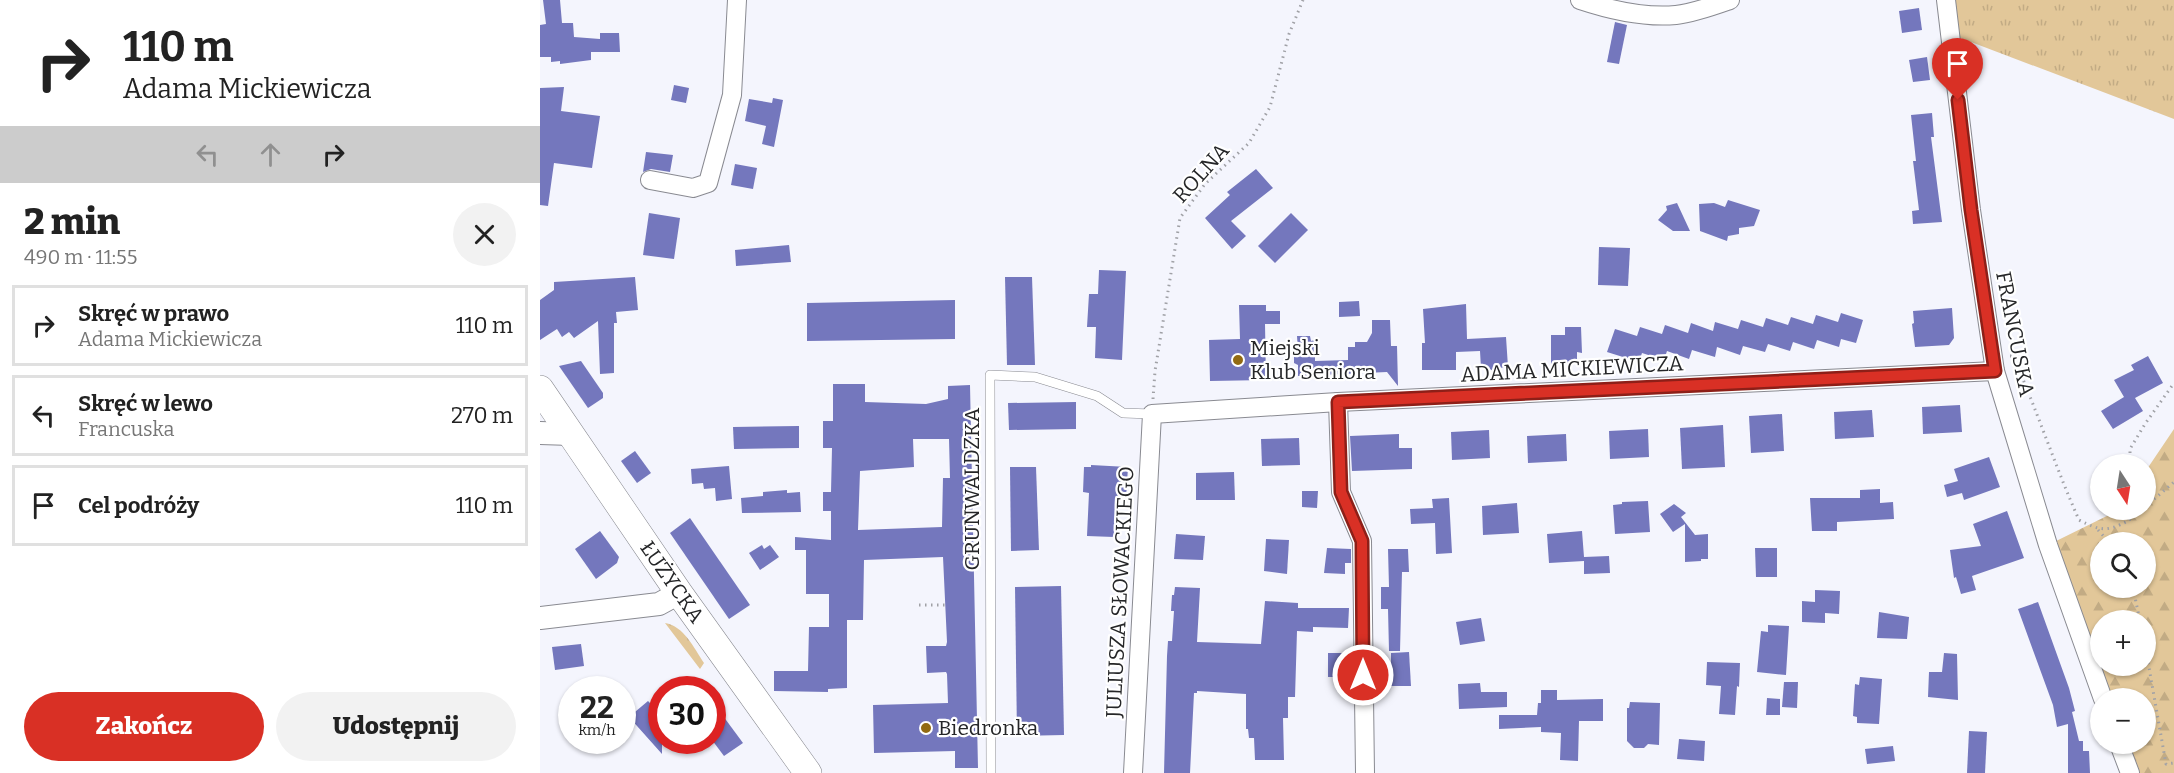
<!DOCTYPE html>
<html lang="pl">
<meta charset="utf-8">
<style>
body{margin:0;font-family:Bitter,serif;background:#f2f2f2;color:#222;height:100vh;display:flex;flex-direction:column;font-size:22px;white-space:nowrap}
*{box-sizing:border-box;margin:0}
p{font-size:20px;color:#767676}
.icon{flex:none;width:33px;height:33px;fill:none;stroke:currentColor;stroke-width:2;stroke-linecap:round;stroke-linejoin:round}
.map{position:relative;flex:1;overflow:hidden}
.side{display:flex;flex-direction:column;background:#fff;width:540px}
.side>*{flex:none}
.banner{background:#fff;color:#222;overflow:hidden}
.needle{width:39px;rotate:168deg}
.buttons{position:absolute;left:1550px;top:454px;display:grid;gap:12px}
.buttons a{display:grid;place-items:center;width:66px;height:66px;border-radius:50%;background:#fff;box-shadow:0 2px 4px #0004;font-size:30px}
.speed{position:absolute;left:18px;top:676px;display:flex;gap:12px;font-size:30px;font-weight:700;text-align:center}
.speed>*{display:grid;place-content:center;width:78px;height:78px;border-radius:50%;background:#fff;box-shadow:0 2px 4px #0004;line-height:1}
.speed small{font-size:15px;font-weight:400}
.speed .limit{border:9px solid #d22;background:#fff;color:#111}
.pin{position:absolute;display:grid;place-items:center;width:51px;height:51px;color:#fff;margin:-62px -26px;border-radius:50% 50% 50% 0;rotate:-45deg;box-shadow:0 0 6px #0007}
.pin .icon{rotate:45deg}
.me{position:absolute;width:66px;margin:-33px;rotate:0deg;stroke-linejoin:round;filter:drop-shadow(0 0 4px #0008)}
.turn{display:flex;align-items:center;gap:21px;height:126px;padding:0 24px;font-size:27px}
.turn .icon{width:78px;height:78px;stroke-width:2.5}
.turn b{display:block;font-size:42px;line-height:51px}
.lanes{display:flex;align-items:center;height:57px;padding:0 24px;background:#0003;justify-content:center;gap:30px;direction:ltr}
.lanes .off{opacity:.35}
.round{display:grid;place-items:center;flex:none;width:63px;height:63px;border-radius:32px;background:#f2f2f2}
.summary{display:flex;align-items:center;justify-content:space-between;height:102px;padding:0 24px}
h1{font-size:36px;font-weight:800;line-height:45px}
.button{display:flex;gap:12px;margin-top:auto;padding:12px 24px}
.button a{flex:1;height:69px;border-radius:36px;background:#d93025;color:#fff;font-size:24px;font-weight:800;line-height:69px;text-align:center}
.button a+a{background:#f2f2f2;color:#222}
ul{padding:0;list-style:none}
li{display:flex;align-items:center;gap:18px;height:81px;margin:0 12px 9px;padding:0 12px;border:3px solid #e0e0e0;border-radius:0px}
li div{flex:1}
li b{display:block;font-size:22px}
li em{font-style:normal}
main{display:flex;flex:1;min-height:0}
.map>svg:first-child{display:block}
.grass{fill:url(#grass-tufts)}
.forest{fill:url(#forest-firs);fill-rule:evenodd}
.building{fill:#7477bd;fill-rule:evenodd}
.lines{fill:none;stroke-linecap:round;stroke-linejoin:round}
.service-casing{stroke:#898a91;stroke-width:10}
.minor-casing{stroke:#898a91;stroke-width:20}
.tertiary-casing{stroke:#898a91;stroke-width:24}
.secondary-casing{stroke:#898a91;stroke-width:28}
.path{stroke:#a0a1a6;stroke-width:3;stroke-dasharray:1.5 4.5;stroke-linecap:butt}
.service{stroke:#fff;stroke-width:9}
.minor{stroke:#fff;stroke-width:18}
.tertiary{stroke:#fff;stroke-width:22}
.secondary{stroke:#fff;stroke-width:27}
.route-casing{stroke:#8d1f18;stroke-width:15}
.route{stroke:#d93025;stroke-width:10}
.poi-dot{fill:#926a12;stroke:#fff;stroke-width:2}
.labels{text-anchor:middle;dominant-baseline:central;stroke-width:4.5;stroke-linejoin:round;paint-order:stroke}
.street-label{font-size:21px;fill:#252628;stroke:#fff}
.poi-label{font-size:21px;fill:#252628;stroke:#fff;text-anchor:start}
</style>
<main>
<section class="side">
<div class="banner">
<div class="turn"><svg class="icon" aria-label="right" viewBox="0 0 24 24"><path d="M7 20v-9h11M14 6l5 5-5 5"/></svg><div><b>110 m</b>Adama Mickiewicza</div></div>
<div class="lanes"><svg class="icon off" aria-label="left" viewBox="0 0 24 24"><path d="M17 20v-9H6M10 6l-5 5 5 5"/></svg><svg class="icon off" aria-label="ahead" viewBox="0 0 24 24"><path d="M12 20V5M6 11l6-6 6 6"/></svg><svg class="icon" aria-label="right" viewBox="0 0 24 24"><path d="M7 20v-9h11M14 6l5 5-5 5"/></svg></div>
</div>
<div class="summary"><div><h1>2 min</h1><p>490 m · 11:55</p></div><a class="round"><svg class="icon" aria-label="close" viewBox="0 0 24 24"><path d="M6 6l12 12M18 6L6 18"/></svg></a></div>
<ul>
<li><svg class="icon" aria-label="right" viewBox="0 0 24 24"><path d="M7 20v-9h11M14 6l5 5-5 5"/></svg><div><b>Skręć w prawo</b><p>Adama Mickiewicza</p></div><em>110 m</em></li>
<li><svg class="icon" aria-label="left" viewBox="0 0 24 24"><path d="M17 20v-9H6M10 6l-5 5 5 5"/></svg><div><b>Skręć w lewo</b><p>Francuska</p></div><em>270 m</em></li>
<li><svg class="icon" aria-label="arrive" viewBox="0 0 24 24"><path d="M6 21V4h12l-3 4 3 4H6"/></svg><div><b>Cel podróży</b></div><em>110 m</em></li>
</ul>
<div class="button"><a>Zakończ</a><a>Udostępnij</a></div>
</section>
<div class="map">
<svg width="1634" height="773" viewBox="0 0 1634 773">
<defs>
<pattern id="grass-tufts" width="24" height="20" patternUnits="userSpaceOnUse" patternTransform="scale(1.5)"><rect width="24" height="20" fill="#e2c799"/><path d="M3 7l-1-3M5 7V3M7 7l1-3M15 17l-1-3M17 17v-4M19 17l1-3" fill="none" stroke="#c2ab84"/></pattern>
<pattern id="forest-firs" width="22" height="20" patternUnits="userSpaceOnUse" patternTransform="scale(1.5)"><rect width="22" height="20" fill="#e2c799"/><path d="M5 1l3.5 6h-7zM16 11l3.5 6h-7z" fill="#c2ab84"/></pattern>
</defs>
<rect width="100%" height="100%" fill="#f4f5fd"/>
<g class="grass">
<polygon points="1410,0 1634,0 1634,119 1410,34"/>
<path d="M125 623C144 626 154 648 164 663L160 669Z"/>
</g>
<path class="forest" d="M1634 429V773H1600L1588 744H1605V699H1570L1508 545 1579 510H1605V472ZM1560 543H1605V588H1560ZM1560 621H1605V666H1560Z"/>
<g class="building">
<polygon points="3,0 20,0 22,23 33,23 34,37 60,39 60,33 79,33 80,52 51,52 51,60 20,64 20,61 11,62 11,57 0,57 0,25 6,24"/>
<polygon points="1379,8 1382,30 1362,33 1359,11"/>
<polygon points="1075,22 1087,25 1079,64 1067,62"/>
<polygon points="1387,57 1390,80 1373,82 1369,60"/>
<polygon points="134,85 149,88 146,103 131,100"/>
<polygon points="24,87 21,111 60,116 52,168 14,163 8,206 0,205 0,88"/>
<polygon points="233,98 243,100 234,147 222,144 226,126 205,121 209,99 232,103"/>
<polygon points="1392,113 1394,137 1391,137 1402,222 1373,224 1372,211 1379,210 1373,161 1376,161 1371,115"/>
<polygon points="106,152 133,155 130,172 111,169 103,172"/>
<polygon points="195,164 217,168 213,189 191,185"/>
<polygon points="716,169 733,188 691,221 706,236 692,249 665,218 690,195 687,192"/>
<polygon points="1188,200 1220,210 1214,226 1199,228 1199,234 1188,236 1187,241 1160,231 1159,204 1174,203 1185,207"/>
<polygon points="1137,203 1150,231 1133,231 1118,220 1127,210 1126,206"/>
<polygon points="109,213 140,218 134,259 103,255"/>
<polygon points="751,213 768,230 735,263 718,246"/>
<polygon points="249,245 251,262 196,266 195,250"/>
<polygon points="1059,247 1090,248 1088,286 1058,285"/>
<polygon points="559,270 586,271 582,360 555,358 556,327 547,327 549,294 558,294"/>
<polygon points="95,277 98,310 76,312 77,323 74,323 74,373 60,374 58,321 34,338 29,332 22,337 17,329 0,340 0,300 14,290 14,282"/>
<polygon points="465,277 492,277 495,365 467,365"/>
<polygon points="415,300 415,339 267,341 267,303"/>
<polygon points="819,301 820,316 799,317 799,302"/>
<polygon points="926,304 927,339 966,337 968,367 958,368 953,371 948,368 941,368 940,351 916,352 916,370 882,370 882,343 885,343 883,309"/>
<polygon points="699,305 726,305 726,311 740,311 740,324 725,324 726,380 670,381 669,340 700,339"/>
<polygon points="1412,308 1414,338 1409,345 1375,347 1372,324 1374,323 1373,311"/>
<polygon points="1301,313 1323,320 1316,343 1301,339 1299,347 1277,340 1274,349 1253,342 1250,351 1228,344 1225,352 1203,346 1200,355 1177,347 1175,357 1152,350 1149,359 1127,351 1124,360 1102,353 1099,362 1067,352 1075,329 1097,336 1100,327 1122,334 1125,325 1148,333 1151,323 1173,331 1175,322 1198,329 1201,320 1223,327 1226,318 1248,325 1251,317 1273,324 1276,315 1298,322"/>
<polygon points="832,320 850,320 851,346 857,346 858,386 847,372 758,376 758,365 754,363 754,355 758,351 757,336 770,336 771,341 775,340 775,361 808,360 808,347 815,347 815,342 827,342 832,333"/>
<polygon points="1025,327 1041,327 1042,353 1037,352 1037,363 1011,364 1011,335 1025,335"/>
<polygon points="1608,356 1623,383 1595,398 1603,411 1573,429 1561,411 1584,397 1574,380 1594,370 1591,365"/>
<polygon points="41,361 63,393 63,398 48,408 19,366"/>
<path d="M293 384H325V402L386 404 408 399V386L430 385 438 768H415V751L334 753 333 705 408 703 407 674 406 672 387 673 386 646H406L407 642 403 557 324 560 323 620H307V688L288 689V692L234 691V671H268L269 627H289V594H266V550H255V537L291 540V511H283V492H291L292 448H283V421H293ZM373 439H409L410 478H403L402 527 318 530 320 471 374 467Z"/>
<polygon points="536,402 536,429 469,430 468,403"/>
<polygon points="1420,405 1422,432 1383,434 1382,407"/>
<polygon points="1332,410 1334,437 1295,439 1294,412"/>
<polygon points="1242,414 1244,451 1211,453 1209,416"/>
<polygon points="1183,425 1185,467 1142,469 1140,428"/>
<polygon points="259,426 259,448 194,449 193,427"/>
<polygon points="1108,429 1109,457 1070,459 1069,431"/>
<polygon points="949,430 950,458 912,460 911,432"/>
<polygon points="859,434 859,448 872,448 872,469 812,471 810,436"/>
<polygon points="1026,434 1027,461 988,463 987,436"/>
<polygon points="759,438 760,465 722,466 721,439"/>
<polygon points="95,451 111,473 97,483 81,461"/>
<polygon points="1449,457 1460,487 1424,500 1422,493 1407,497 1404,485 1418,481 1414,469"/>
<polygon points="551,465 588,467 586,499 576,499 574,537 547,536 549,493 543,492 544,467 551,467"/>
<polygon points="189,466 192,499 176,501 175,488 164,489 163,483 152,484 151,469"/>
<polygon points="470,467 496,467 499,550 471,551"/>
<polygon points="694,472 695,500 656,500 656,473"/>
<polygon points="1340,489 1340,503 1353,502 1354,519 1297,522 1297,531 1272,531 1270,498 1320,498 1320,490"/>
<polygon points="247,490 247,493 260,492 261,512 202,513 201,498 223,496 223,492"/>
<polygon points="762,491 778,491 777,508 762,507"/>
<polygon points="909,498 912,553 896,554 895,523 871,524 870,509 893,508 892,499"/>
<polygon points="1108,501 1110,532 1075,534 1073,505 1082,504 1082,502"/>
<polygon points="977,503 979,533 943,535 942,506"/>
<polygon points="1134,504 1146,513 1141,517 1155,535 1168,534 1168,559 1161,559 1161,561 1145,562 1145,524 1133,532 1120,514"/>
<polygon points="1467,511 1484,558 1432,576 1436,590 1421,594 1416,577 1414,578 1410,550 1441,546 1433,524"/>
<polygon points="150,518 210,605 189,619 130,533"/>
<polygon points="60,531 79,557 77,563 56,579 35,549"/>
<polygon points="1042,531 1044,557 1069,556 1070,573 1044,574 1044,561 1009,563 1007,534"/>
<polygon points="636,534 665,536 663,560 634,559"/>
<polygon points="726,539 749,540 747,574 724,571"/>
<polygon points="222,545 224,549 230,545 239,557 220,570 209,553"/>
<polygon points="787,548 811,549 811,563 805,563 805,574 784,573"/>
<polygon points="1215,548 1237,548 1237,577 1216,577"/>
<polygon points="848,549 868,549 869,572 862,572 860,651 849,651 848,609 841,609 841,587 849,587"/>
<polygon points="521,586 524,735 477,736 475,587"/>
<polygon points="635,587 660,588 657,642 721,644 725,601 758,603 758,608 809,608 808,628 773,627 773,632 757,631 755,697 748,697 748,718 743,718 744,760 715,760 714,738 709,738 708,729 706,729 706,694 657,691 657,693 654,693 650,773 624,773 627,656 628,641 632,641 634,611 631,611 632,595 634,595"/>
<polygon points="1275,590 1300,591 1299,614 1285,613 1285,623 1262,622 1262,601 1275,602"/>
<polygon points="1498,602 1529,688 1535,711 1532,712 1539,741 1543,741 1543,751 1549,751 1550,773 1528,773 1528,724 1517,727 1513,705 1478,609"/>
<polygon points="1339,612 1369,617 1367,639 1337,638"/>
<polygon points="941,618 945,641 920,645 916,622"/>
<polygon points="1228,625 1249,626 1246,675 1217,672 1221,631 1228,632"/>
<polygon points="41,644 44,666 15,670 12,647"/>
<polygon points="869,652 871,686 851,686 851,653"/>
<rect x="788" y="653" width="17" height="24"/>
<polygon points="1404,653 1417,654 1418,700 1388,697 1389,672 1402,672"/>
<polygon points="1167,662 1200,663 1199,687 1197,686 1195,715 1179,714 1181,686 1166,685"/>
<polygon points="1320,677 1342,679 1339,724 1317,723 1317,717 1313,716 1315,684 1319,685"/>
<polygon points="1244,682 1258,682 1257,708 1242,707"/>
<polygon points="940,683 941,692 967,692 967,707 919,709 918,684"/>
<polygon points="1001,690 1017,690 1017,700 1063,699 1063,721 1039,721 1038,761 1020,760 1021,733 1001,732 1001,727 959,729 959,715 997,715 998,703 1001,703"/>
<polygon points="1227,698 1240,699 1240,715 1226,715"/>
<polygon points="108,701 115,708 122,702 122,754 89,717"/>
<polygon points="172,701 203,743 184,756 172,740"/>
<polygon points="1090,702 1120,703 1119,745 1108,744 1104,748 1094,748 1087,741 1087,708 1089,708"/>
<polygon points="1429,731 1447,732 1445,773 1427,773"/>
<polygon points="1139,739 1165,741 1164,761 1137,759"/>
<polygon points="1353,746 1355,761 1327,764 1325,749"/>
</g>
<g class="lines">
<g class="service-casing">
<polyline id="service" points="451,773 450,375 495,377 557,396 583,413 612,414"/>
</g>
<g class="minor-casing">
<g id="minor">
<path d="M1040 0C1070 10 1104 18 1136 15 1154 13 1173 6 1190 0"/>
<polyline points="1406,0 1431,210 1455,371 1508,545 1563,699"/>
<polyline points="110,180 153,188 168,183 192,95 197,0"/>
<polyline points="798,402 801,492 822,541 825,773"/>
<polyline points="1579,744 1590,773"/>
<polyline points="593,773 612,414 798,402 1455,371"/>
</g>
</g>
<g class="tertiary-casing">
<g id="tertiary">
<polyline points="0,433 31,434"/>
<polyline points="0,618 119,604 139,593"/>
</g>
</g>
<g class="secondary-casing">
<polyline id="secondary" points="0,389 139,593 268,773"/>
</g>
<g class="path">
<path d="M1470 356H1473C1497 410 1515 466 1539 520 1561 531 1566 532 1588 521L1592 510"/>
<polyline points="613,399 615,371 640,218 665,184 709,143 730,107 749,34 763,0"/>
<polyline points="1590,465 1590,449 1605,424 1634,383"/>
<polyline points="1605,507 1634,482"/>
<polyline points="1589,520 1602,510"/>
<polyline points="1558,530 1570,543"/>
<polyline points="1593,588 1600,621"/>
<polyline points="379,605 406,605"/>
<polyline points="1605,645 1626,764 1634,763"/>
</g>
<use href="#service" class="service"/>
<use href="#minor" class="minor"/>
<use href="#tertiary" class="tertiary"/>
<use href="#secondary" class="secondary"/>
</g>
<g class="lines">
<g class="route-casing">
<polyline id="route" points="823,675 822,541 801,492 798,402 1455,371 1431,210 1418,100"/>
</g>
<use href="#route" class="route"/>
</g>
<g class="poi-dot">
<circle cx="698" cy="360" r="6"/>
<circle cx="386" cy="728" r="6"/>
</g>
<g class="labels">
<g class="street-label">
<text transform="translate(661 173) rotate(-48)">ROLNA</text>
<text transform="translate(1475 334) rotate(79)">FRANCUSKA</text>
<text transform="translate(1032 369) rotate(-3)">ADAMA MICKIEWICZA</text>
<text transform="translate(432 489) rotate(-90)">GRUNWALDZKA</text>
<text transform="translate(132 582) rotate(55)">ŁUŻYCKA</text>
<text transform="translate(580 592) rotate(-87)">JULIUSZA SŁOWACKIEGO</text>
</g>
<g class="poi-label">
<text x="710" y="348">Miejski<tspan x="710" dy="24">Klub Seniora</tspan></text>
<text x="398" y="728">Biedronka</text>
</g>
</g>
</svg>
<div class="buttons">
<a><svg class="needle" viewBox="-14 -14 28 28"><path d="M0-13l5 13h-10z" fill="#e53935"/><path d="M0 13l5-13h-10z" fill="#767676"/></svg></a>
<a><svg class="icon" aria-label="search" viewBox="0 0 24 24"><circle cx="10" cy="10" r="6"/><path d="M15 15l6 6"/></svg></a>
<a>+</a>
<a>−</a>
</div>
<div class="speed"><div>22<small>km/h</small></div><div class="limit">30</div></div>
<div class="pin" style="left:1418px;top:100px;background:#d93025"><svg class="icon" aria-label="arrive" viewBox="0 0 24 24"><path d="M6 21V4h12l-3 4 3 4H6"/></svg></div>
<svg class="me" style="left:823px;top:675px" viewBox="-20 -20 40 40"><circle r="17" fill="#d93025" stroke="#fff" stroke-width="3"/><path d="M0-11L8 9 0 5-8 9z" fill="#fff"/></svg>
</div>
</main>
